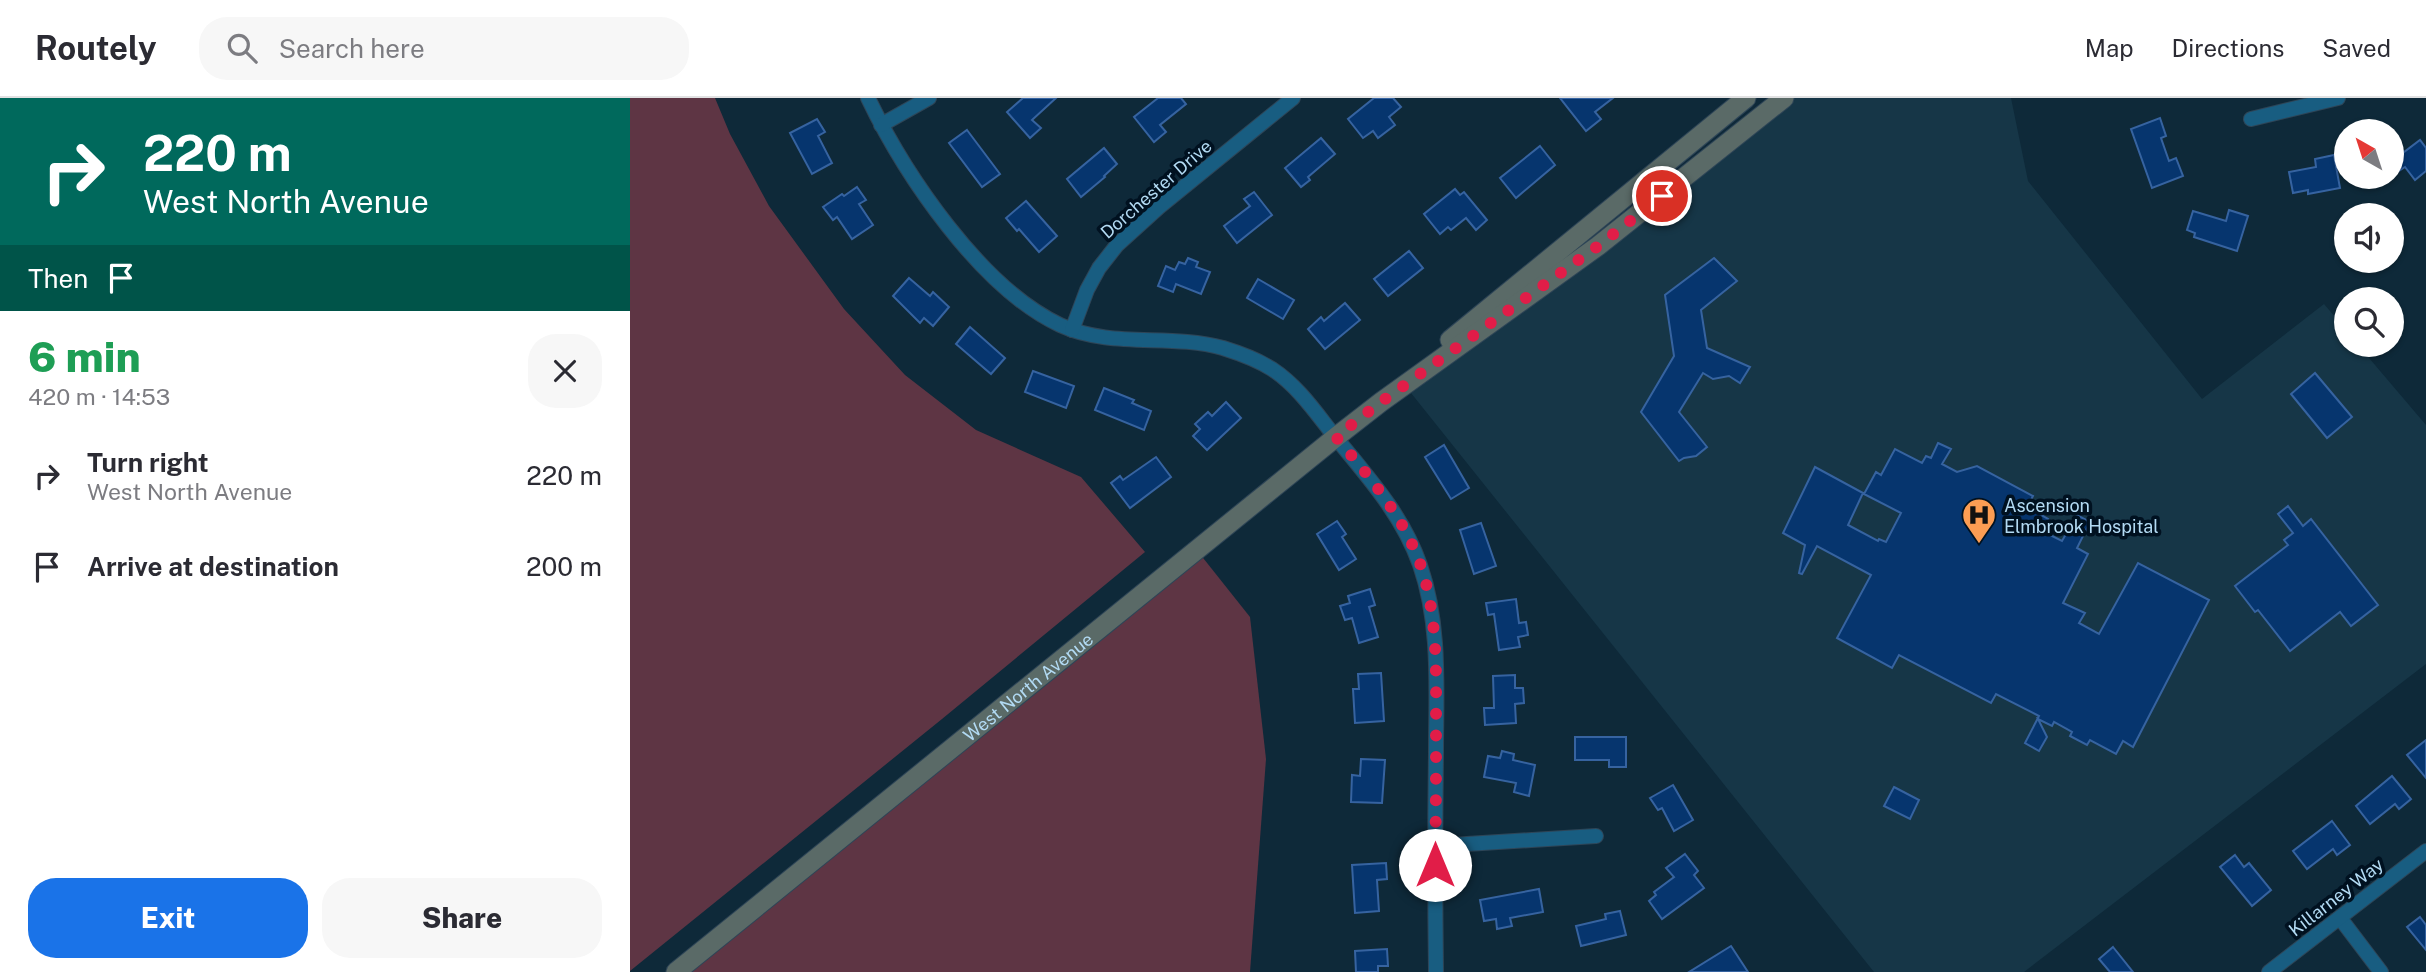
<!DOCTYPE html>
<meta charset="utf-8">
<style>
body{margin:0;font-family:"Public Sans",sans-serif;background:#f7f7f7;color:#2b2b33;height:100vh;display:flex;flex-direction:column;font-size:26px;white-space:nowrap}
*{box-sizing:border-box;margin:0}
p{font-size:23px;color:#7c7c81}
.icon{flex:none;width:38px;height:38px;fill:none;stroke:currentColor;stroke-width:2;stroke-linecap:round;stroke-linejoin:round}
.map{position:relative;flex:1;overflow:hidden}
.details{display:flex;flex-direction:column;background:#fff;width:630px}
.details>*{flex:none}
.hud{background:#00695c;color:#fff;overflow:hidden}
.needle{width:46px;rotate:321deg}
.tools{position:absolute;left:1704px;top:21px;display:grid;gap:14px}
.tools a{display:grid;place-items:center;width:70px;height:70px;border-radius:50%;background:#fff;box-shadow:0 2px 5px #0004;font-size:35px}
.pin{position:absolute;display:grid;place-items:center;width:60px;height:60px;color:#fff;margin:-30px;border:4px solid #fff;border-radius:50%;box-shadow:0 2px 7px #0007}
.me{position:absolute;width:77px;margin:-38px;rotate:0deg;stroke-linejoin:round;filter:drop-shadow(0 0 5px #0008)}
.turn{display:flex;align-items:center;gap:24px;height:147px;padding:0 28px;font-size:32px}
.turn .icon{width:91px;height:91px;stroke-width:2.5}
.turn b{display:block;font-size:49px;line-height:60px}
.then{display:flex;align-items:center;height:66px;padding:0 28px;background:#0003;gap:14px;font-size:26px}
.round{display:grid;place-items:center;flex:none;width:74px;height:74px;border-radius:28px;background:#f7f7f7}
.head{display:flex;align-items:center;justify-content:space-between;height:119px;padding:0 28px}
h1{font-size:42px;font-weight:800;line-height:52px;color:#1e9e55}
.primary-button{display:flex;gap:14px;margin-top:auto;padding:14px 28px}
.primary-button a{flex:1;height:80px;border-radius:28px;background:#1a73e8;color:#fff;font-size:28px;font-weight:800;line-height:80px;text-align:center}
.primary-button a+a{background:#f7f7f7;color:#2b2b33}
ul{padding:0;list-style:none}
li{display:flex;align-items:center;gap:21px;height:91px;padding:0 28px}
li div{flex:1}
li b{display:block;font-size:26px}
li em{font-style:normal}
header{display:flex;align-items:center;gap:42px;box-sizing:border-box;height:98px;padding:0 35px;background:#fff;border-bottom:2px solid #e1e1e2}
header strong{font-size:33px}
nav{display:flex;gap:38px;margin-inline-start:auto;font-size:24px}
.search{width:490px;height:63px;background:#f7f7f7;display:flex;align-items:center;gap:18px;box-sizing:border-box;padding:0 24px;border-radius:28px;color:#7c7c81;font-size:26px}
main{display:flex;flex:1;min-height:0}
.map>svg:first-child{display:block}
.built{fill:#163647}
.green{fill:#5e3544}
.building{fill:#06356e;stroke:#3663a0;stroke-width:2}
.lines{fill:none;stroke-linecap:round;stroke-linejoin:round}
.minor-casing{stroke:#2e4557;stroke-width:16}
.secondary-casing{stroke:#2e4557;stroke-width:21}
.minor{stroke:#185d81;stroke-width:14}
.secondary{stroke:#5a6a67;stroke-width:19}
.route{stroke:#e11d48;stroke-width:12;stroke-dasharray:0 21.6}
.labels{text-anchor:middle;dominant-baseline:central;stroke-width:7;stroke-linejoin:round;paint-order:stroke}
.street-label{font-size:18px;fill:#b2daf3;stroke:#001120}
.poi-label{font-size:18px;fill:#b2daf3;stroke:#001120;text-anchor:start}
</style>
<header>
<strong>Routely</strong>
<div class="search"><svg class="icon" aria-label="search" viewBox="0 0 24 24"><circle cx="10" cy="10" r="6"/><path d="M15 15l6 6"/></svg>Search here</div>
<nav><a>Map</a><a>Directions</a><a>Saved</a></nav>
</header>
<main>
<section class="details">
<div class="hud">
<div class="turn"><svg class="icon" aria-label="right" viewBox="0 0 24 24"><path d="M7 20v-9h11M14 6l5 5-5 5"/></svg><div><b>220 m</b>West North Avenue</div></div>
<div class="then">Then<svg class="icon" aria-label="arrive" viewBox="0 0 24 24"><path d="M6 21V4h12l-3 4 3 4H6"/></svg></div>
</div>
<div class="head"><div><h1>6 min</h1><p>420 m · 14:53</p></div><a class="round"><svg class="icon" aria-label="close" viewBox="0 0 24 24"><path d="M6 6l12 12M18 6L6 18"/></svg></a></div>
<ul>
<li><svg class="icon" aria-label="right" viewBox="0 0 24 24"><path d="M7 20v-9h11M14 6l5 5-5 5"/></svg><div><b>Turn right</b><p>West North Avenue</p></div><em>220 m</em></li>
<li><svg class="icon" aria-label="arrive" viewBox="0 0 24 24"><path d="M6 21V4h12l-3 4 3 4H6"/></svg><div><b>Arrive at destination</b></div><em>200 m</em></li>
</ul>
<div class="primary-button"><a>Exit</a><a>Share</a></div>
</section>
<div class="map">
<svg width="1796" height="874" viewBox="0 0 1796 874">
<rect width="100%" height="100%" fill="#0e2939"/>
<polygon class="built" points="1164,0 1381,0 1398,83 1572,301 1694,206 1717,233 1717,247 1728,247 1796,327 1796,566 1394,874 1244,874 777,290"/>
<g class="green">
<polygon points="0,0 85,0 100,36 139,108 214,211 275,277 346,332 451,379 515,454 312,621 0,873"/>
<polygon points="562,446 620,519 636,661 620,874 49,874"/>
</g>
<g class="building">
<polygon points="393,0 426,0 402,22 411,30 400,40 377,14"/>
<polygon points="528,0 551,0 556,6 530,27 536,34 524,44 504,19"/>
<polygon points="744,0 763,0 771,9 759,19 765,27 748,40 743,33 733,40 718,21"/>
<polygon points="930,0 983,0 965,14 971,21 956,33"/>
<polygon points="1530,20 1536,38 1531,40 1539,63 1546,60 1553,78 1522,90 1501,31"/>
<polygon points="187,21 195,34 188,38 202,65 182,76 160,35"/>
<polygon points="337,32 370,76 352,89 319,45"/>
<polygon points="1762,39 1774,54 1790,42 1796,50 1796,73 1785,82 1775,69 1769,73 1762,64"/>
<polygon points="691,40 705,56 678,79 680,82 671,89 655,70"/>
<polygon points="910,48 925,67 886,100 870,80"/>
<polygon points="474,50 487,66 474,78 475,79 451,99 437,81"/>
<polygon points="1704,57 1710,90 1678,96 1678,92 1663,95 1659,74 1686,69 1685,61"/>
<polygon points="227,89 236,102 229,106 243,127 222,141 207,119 203,122 193,109 212,96 214,98"/>
<polygon points="825,91 830,97 834,94 857,122 846,132 836,120 821,132 818,129 810,136 794,116"/>
<polygon points="624,94 642,117 607,145 594,128 620,108 614,101"/>
<polygon points="396,103 427,138 409,154 389,131 387,133 376,120"/>
<polygon points="1599,112 1618,118 1607,153 1564,139 1565,135 1557,132 1563,113 1596,123"/>
<polygon points="779,153 793,170 758,198 744,181"/>
<polygon points="558,160 568,164 566,169 580,174 571,196 546,186 543,194 528,188 536,168 545,172 549,164 555,166"/>
<polygon points="1084,160 1107,183 1071,212 1077,250 1120,269 1110,285 1099,278 1083,281 1073,275 1049,314 1077,349 1066,358 1054,360 1049,363 1011,314 1044,258 1035,197"/>
<polygon points="279,180 300,198 303,194 319,209 303,228 294,220 290,225 263,198"/>
<polygon points="628,181 664,202 653,221 617,200"/>
<polygon points="715,205 730,222 695,251 678,231 691,219 694,223"/>
<polygon points="340,229 375,260 361,276 326,246"/>
<polygon points="403,273 444,288 436,310 395,294"/>
<polygon points="1685,275 1722,319 1697,340 1661,296"/>
<polygon points="474,290 504,302 502,305 521,313 514,332 465,312"/>
<polygon points="596,304 611,320 577,352 563,338 570,331 565,326 578,314 582,318"/>
<polygon points="1308,345 1321,351 1312,366 1327,374 1347,368 1403,398 1397,409 1418,421 1412,433 1432,443 1447,417 1460,424 1447,450 1458,456 1433,505 1455,515 1449,525 1469,536 1508,465 1579,502 1503,649 1493,643 1486,656 1460,642 1457,647 1440,638 1442,634 1424,624 1422,628 1408,621 1417,639 1409,653 1395,645 1409,618 1366,596 1361,605 1269,557 1262,570 1207,540 1241,477 1187,448 1172,476 1169,475 1175,447 1153,435 1185,369 1233,395 1218,427 1248,443 1249,441 1256,444 1271,415 1234,396 1246,374 1251,377 1265,351 1292,365 1296,358 1301,360"/>
<polygon points="814,347 839,390 821,401 795,359"/>
<polygon points="526,359 541,379 500,410 481,385 490,378 493,382"/>
<polygon points="1658,408 1673,428 1681,421 1748,507 1721,528 1710,514 1660,553 1628,512 1625,514 1605,488 1658,447 1654,442 1663,435 1648,416"/>
<polygon points="707,423 716,436 712,439 726,461 709,472 687,436"/>
<polygon points="851,425 866,468 844,476 830,432"/>
<polygon points="740,491 745,507 739,509 748,539 729,545 722,520 715,522 710,508 720,505 718,498"/>
<polygon points="886,501 889,525 896,524 898,537 888,539 890,549 869,552 864,516 858,517 856,505"/>
<polygon points="751,575 754,623 725,625 723,591 729,591 728,576"/>
<polygon points="885,577 885,590 893,590 894,605 885,606 886,625 855,627 854,610 864,610 863,578"/>
<polygon points="945,639 996,639 996,669 979,669 979,662 945,662"/>
<polygon points="1796,642 1796,680 1777,657"/>
<polygon points="872,653 884,656 883,662 905,667 899,698 884,694 886,685 854,679 858,658 870,660"/>
<polygon points="731,661 755,662 752,705 721,704 722,677 730,678"/>
<polygon points="1762,678 1781,701 1769,711 1765,706 1740,726 1726,708"/>
<polygon points="1043,687 1063,722 1044,733 1032,710 1028,712 1020,700"/>
<polygon points="1264,689 1289,702 1280,721 1254,708"/>
<polygon points="1702,723 1720,747 1707,757 1703,751 1677,771 1663,753"/>
<polygon points="1055,756 1068,773 1064,777 1074,790 1032,821 1019,803 1026,797 1024,794 1044,779 1036,770"/>
<polygon points="1605,757 1614,769 1619,765 1641,792 1622,808 1590,769"/>
<polygon points="756,765 757,781 747,782 749,813 725,815 722,767"/>
<polygon points="909,791 913,814 880,820 882,828 867,831 866,821 854,823 850,802"/>
<polygon points="990,813 996,837 951,848 946,828 976,821 975,816"/>
<polygon points="1790,819 1796,827 1796,852 1777,829"/>
<polygon points="1101,848 1118,874 1059,874"/>
<polygon points="1483,849 1503,874 1480,874 1469,861"/>
<polygon points="757,851 758,868 748,868 748,874 726,874 725,853"/>
</g>
<g class="lines">
<g class="minor-casing">
<g id="minor">
<path d="M238 0C275 77 351 190 430 227 482 251 539 235 593 250 609 255 628 262 642 271 669 289 686 315 706 340 739 380 773 418 790 467 811 528 806 592 806 655 805 728 805 801 806 874"/>
<polyline points="1621,21 1708,0"/>
<polyline points="251,27 299,0"/>
<polyline points="442,232 457,192 469,170 487,147 529,109 663,0"/>
<polyline points="805,748 966,738"/>
<polyline points="1710,820 1751,874"/>
<polyline points="1639,874 1796,753"/>
</g>
</g>
<g class="secondary-casing">
<g id="secondary">
<polyline points="820,242 1116,0"/>
<path id="s1" d="M46 874 706 339 751 304 968 148 1154 0"/>
</g>
</g>
<use href="#minor" class="minor"/>
<use href="#secondary" class="secondary"/>
</g>
<g class="lines">
<path class="route" d="M805 767C806 720 806 674 806 627 806 573 808 520 791 468 774 419 739 378 706 339L751 304 968 148 1032 98"/>
</g>
<defs>
<g id="hospital-pin" transform="scale(1.75)"><path d="M0 17L-7.5 6A9.5 9.5 0 1 1 7.5 6Z" fill="#fc9d53" stroke="#001120"/><path d="M-5-5h3v3.5h4V-5h3V5h-3V1.5h-4V5h-3Z" fill="#111"/></g>
</defs>
<g fill-rule="evenodd">
<use href="#hospital-pin" x="1349" y="417"/>
</g>
<g class="labels">
<g class="street-label">
<text transform="translate(526 91) rotate(-41)">Dorchester Drive</text>
<text stroke="none"><textPath href="#s1" startOffset="453">West North Avenue</textPath></text>
<text transform="translate(1706 799) rotate(-38)">Killarney Way</text>
</g>
<g class="poi-label">
<text x="1374" y="407">Ascension<tspan x="1374" dy="21">Elmbrook Hospital</tspan></text>
</g>
</g>
</svg>
<div class="tools">
<a><svg class="needle" viewBox="-14 -14 28 28"><path d="M0-13l5 13h-10z" fill="#e53935"/><path d="M0 13l5-13h-10z" fill="#7c7c81"/></svg></a>
<a><svg class="icon" aria-label="sound" viewBox="0 0 24 24"><path d="M4 9h4l5-4v14l-5-4H4zM17 9q2 3 0 6"/></svg></a>
<a><svg class="icon" aria-label="search" viewBox="0 0 24 24"><circle cx="10" cy="10" r="6"/><path d="M15 15l6 6"/></svg></a>
</div>
<div class="pin" style="left:1032px;top:98px;background:#d93025"><svg class="icon" aria-label="arrive" viewBox="0 0 24 24"><path d="M6 21V4h12l-3 4 3 4H6"/></svg></div>
<svg class="me" style="left:805px;top:767px" viewBox="-20 -20 40 40"><circle r="19" fill="#fff"/><path d="M0-13L10 11 0 6-10 11z" fill="#e11d48"/></svg>
</div>
</main>
